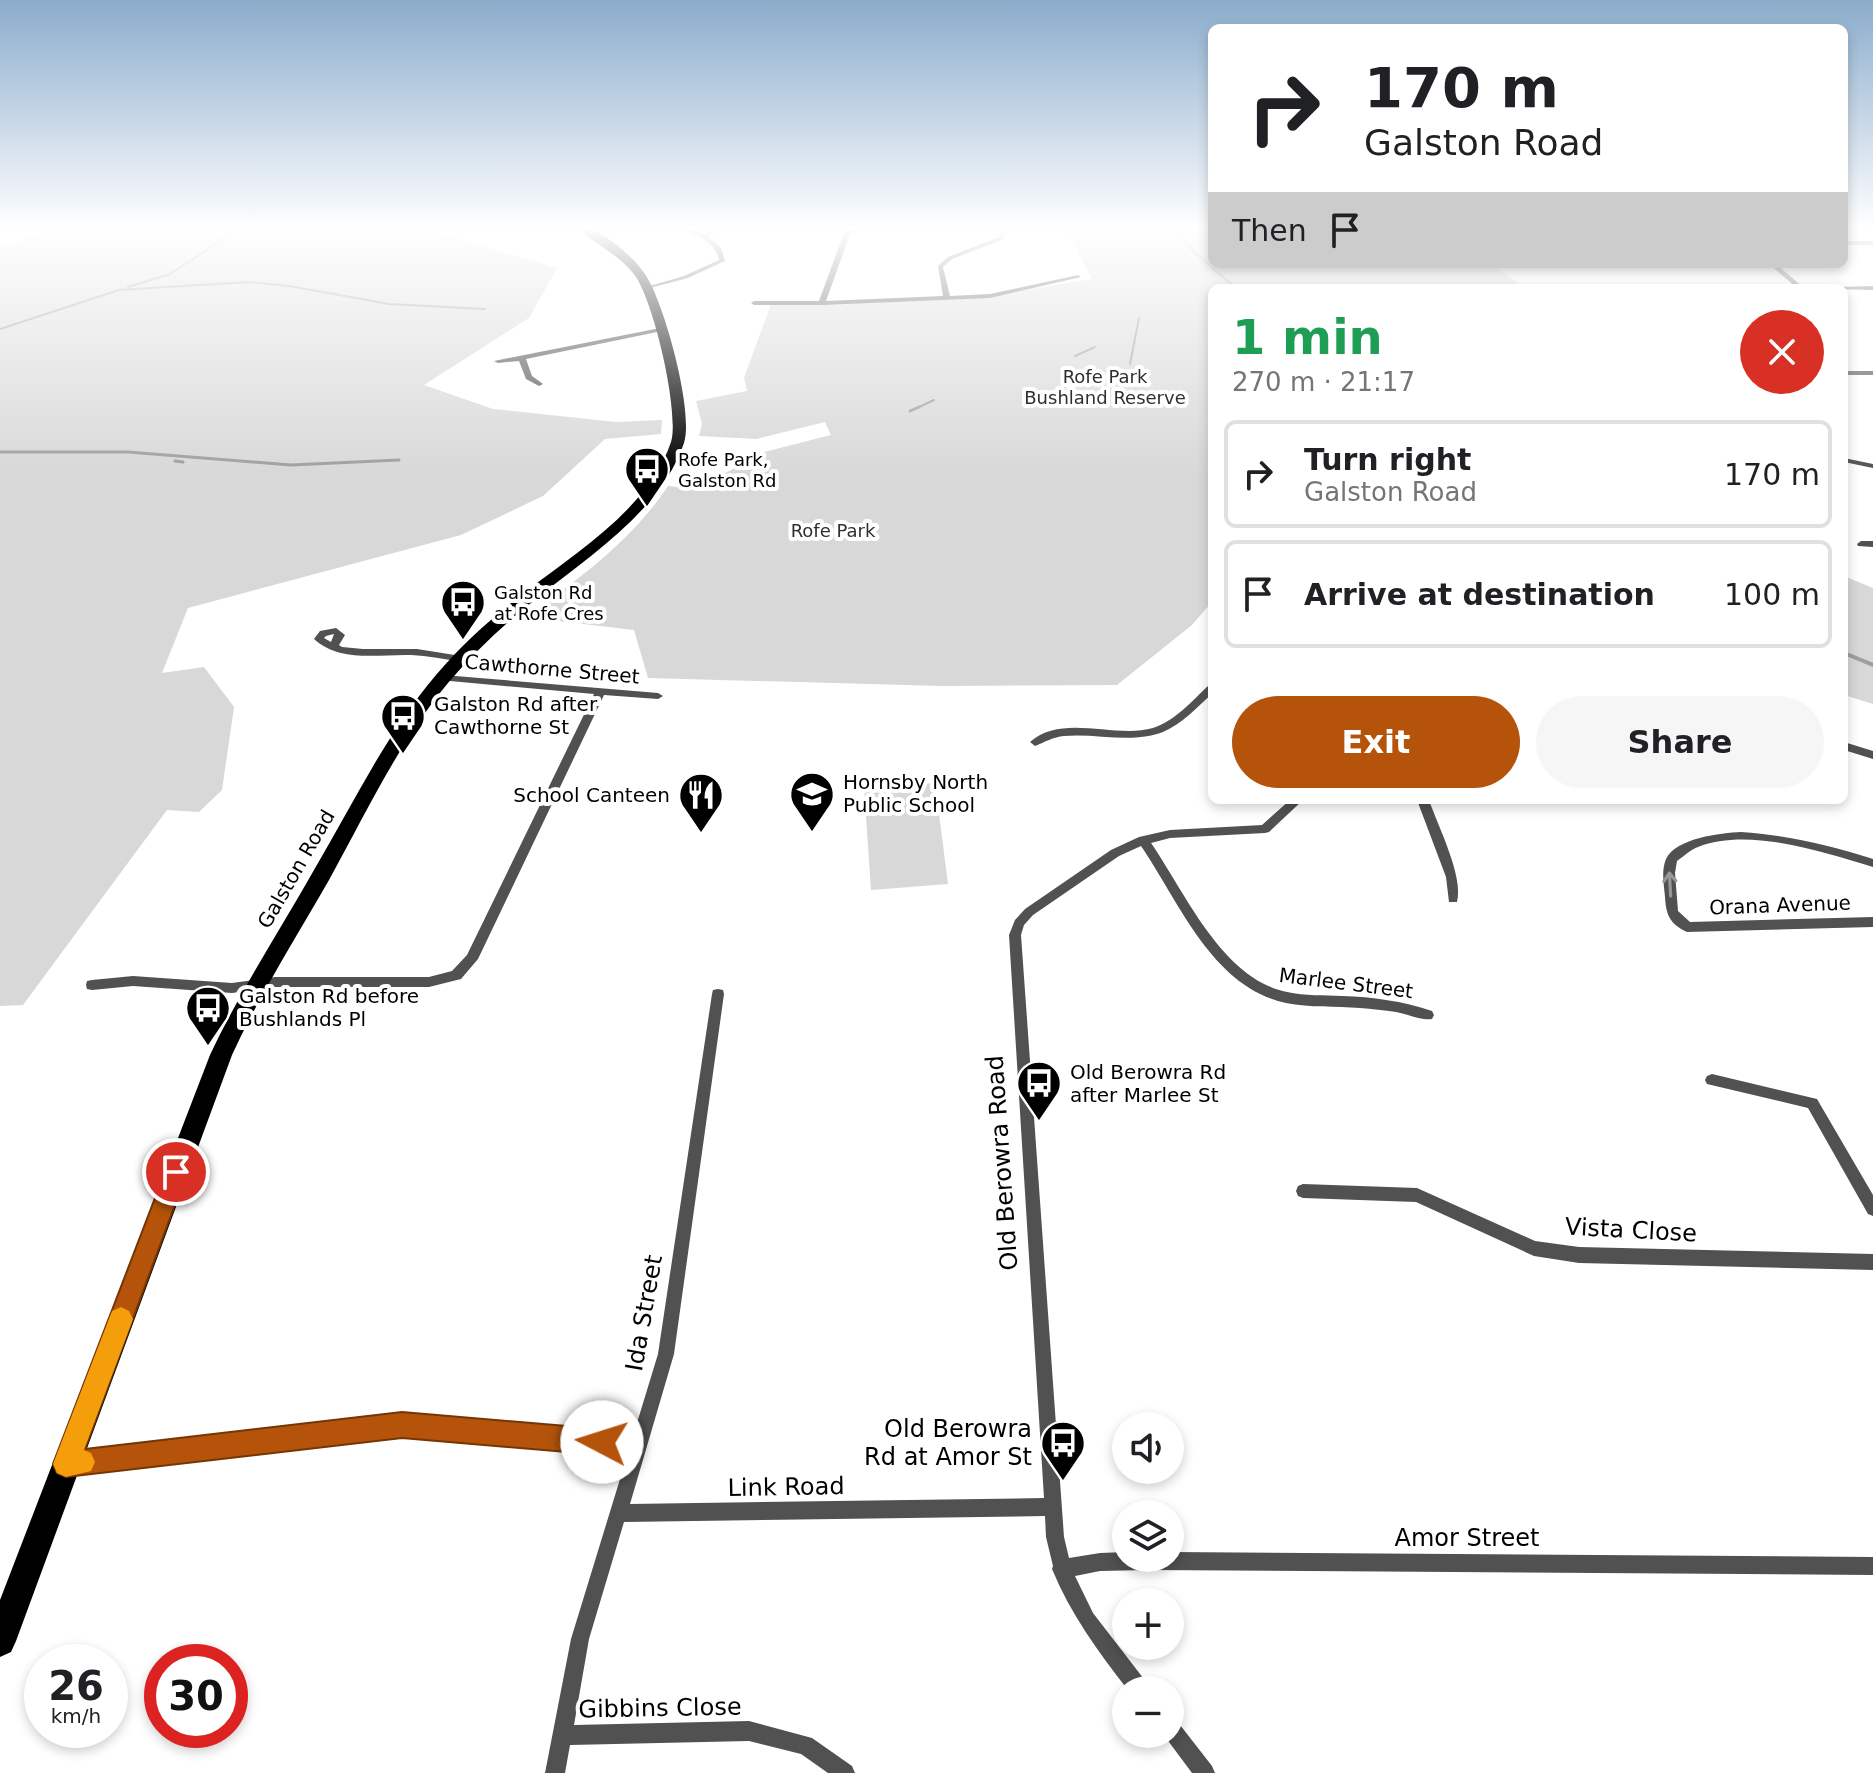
<!DOCTYPE html>
<meta charset="utf-8">
<style>
body{margin:0;font-family:"DejaVu Sans",sans-serif;background:#f6f6f6;color:#202124;height:100vh;display:flex;flex-direction:column;font-size:30px;white-space:nowrap}
*{box-sizing:border-box;margin:0}
p{font-size:26px;color:#757577}
.icon{flex:none;width:44px;height:44px;fill:none;stroke:currentColor;stroke-width:2;stroke-linecap:round;stroke-linejoin:round}
.map{position:relative;flex:1;overflow:hidden}
.details{position:absolute;left:1208px;top:284px;width:640px;height:520px;display:flex;flex-direction:column;background:#fff;border-radius:12px;box-shadow:0 4px 12px #0003}
.details>*{flex:none}
.guide{position:absolute;left:1208px;top:24px;width:640px;height:244px;border-radius:12px;box-shadow:0 4px 12px #0003;background:#fff;color:#202124;overflow:hidden}
.controls{position:absolute;left:1112px;top:1412px;display:grid;gap:16px}
.controls a{display:grid;place-items:center;width:72px;height:72px;border-radius:50%;background:#fff;box-shadow:0 4px 12px #0003;font-size:40px}
.speed{position:absolute;left:24px;top:1644px;display:flex;gap:16px;font-size:40px;font-weight:700;text-align:center}
.speed>*{display:grid;place-content:center;width:104px;height:104px;border-radius:50%;background:#fff;box-shadow:0 4px 12px #0003;line-height:1}
.speed small{font-size:20px;font-weight:400}
.speed .limit{border:12px solid #d22;background:#fff;color:#111}
.pin{position:absolute;display:grid;place-items:center;width:68px;height:68px;color:#fff;margin:-34px;border:4px solid #fff;border-radius:50%;box-shadow:0 2px 8px #0007}
.me{position:absolute;width:88px;margin:-44px;rotate:275deg;stroke-linejoin:round;filter:drop-shadow(0 0 6px #0008)}
.turn{display:flex;align-items:center;gap:28px;height:168px;padding:0 24px;font-size:36px}
.turn .icon{width:104px;height:104px;stroke-width:2.5}
.turn b{display:block;font-size:56px;line-height:68px}
.then{display:flex;align-items:center;height:76px;padding:0 24px;background:#0003;gap:16px;font-size:30px}
.round{display:grid;place-items:center;flex:none;width:84px;height:84px;border-radius:42px;background:#f6f6f6}
.summary{display:flex;align-items:center;justify-content:space-between;height:136px;padding:0 24px}
h1{font-size:48px;font-weight:700;line-height:60px;color:#1e9e55}
.cta{display:flex;gap:16px;margin-top:auto;padding:16px 24px}
.cta a{flex:1;height:92px;border-radius:48px;background:#b45309;color:#fff;font-size:32px;font-weight:700;line-height:92px;text-align:center}
.cta a+a{background:#f6f6f6;color:#202124}
ul{padding:0;list-style:none}
li{display:flex;align-items:center;gap:24px;height:108px;margin:0 16px 12px;padding:0 8px;border:4px solid #e0e0e0;border-radius:12px}
li div{flex:1}
li b{display:block;font-size:30px}
li em{font-style:normal}
.map>svg:first-child{display:block}
.green{fill:#d8d8d8}
.lines{fill:none;stroke-linecap:round;stroke-linejoin:round}
.stream-far2{stroke:#9f9f9f;stroke-width:2}
.stream-far1{stroke:#9f9f9f;stroke-width:3}
.stream{stroke:#9f9f9f;stroke-width:4}
.minor{fill:#515151;fill-rule:evenodd}
.primary{fill:#000;fill-rule:evenodd}
.oneway{stroke:#979797}
.route{fill:#b45309;stroke:#753606;stroke-width:2}
.slow{fill:#f59e0b}
.labels{text-anchor:middle;dominant-baseline:central;stroke-width:8;stroke-linejoin:round;paint-order:stroke}
.far-park-label{font-size:18px;fill:#2f2f2f;stroke:#fff}
.far-poi-label{font-size:18px;fill:#000;stroke:#fff;text-anchor:start}
.street-label{font-size:20px;fill:#000;stroke:#fff}
.poi-label{font-size:20px;fill:#000;stroke:#fff;text-anchor:start}
.near-street-label{font-size:24px;fill:#000;stroke:#fff}
.near-poi-label{font-size:24px;fill:#000;stroke:#fff;text-anchor:end}
</style>
<div class="map">
<svg width="1873" height="1773" viewBox="0 0 1873 1773">
<rect width="100%" height="100%" fill="#fff"/>
<g class="green">
<polygon points="60,227 419,227 557,268 529,318 424,385 493,409 616,422 662,420 661,434 605,439 543,496 461,535 188,608 162,673 204,667 234,707 222,790 199,812 167,810 23,1005 0,1006 0,248"/>
<path d="M1065 227H1212V264H1491L1525 288H1212V602L1192 625 1117 685 942 686 648 678 634 630 524 617C578 581 632 540 668 486L696 489 764 452 831 435 825 422 756 439 699 436 702 424 696 401 747 391 744 378 771 304 991 296 1092 279Z"/>
<polygon points="1844,576 1873,588 1873,704 1844,695"/>
<polygon points="935,783 948,884 871,890 864,787"/>
</g>
<g class="lines">
<g class="stream-far2">
<polyline points="1172,227 1194,252 1236,288"/>
<polyline points="128,287 170,274 241,227"/>
<polyline points="119,290 248,282 289,286 389,304 485,309"/>
<polyline points="0,329 119,290"/>
<polyline points="1075,356 1095,347"/>
<polyline points="1130,364 1139,318"/>
<polyline points="915,409 934,400"/>
</g>
<g class="stream-far1">
<polyline points="910,411 919,407"/>
<polyline points="0,452 128,452 291,465 399,460"/>
<polyline points="175,461 183,462"/>
</g>
<polyline class="stream" points="1844,653 1873,665"/>
<g class="minor">
<path d="M678 227H686L704 234 717 227H724L708 236 721 248 725 261 688 278 646 289V287L684 276 719 260C715 239 694 236 678 227Z"/>
<polygon points="865,227 875,227 850,234 826,301 943,296 938,266 948,257 999,237 1000,227 1006,227 1004,239 952,259 943,267 950,296 990,294 1078,275 1081,277 990,298 822,305 754,305 751,303 754,301 819,301 844,233"/>
<rect x="1844" y="241" width="29" height="4"/>
<polygon points="1769,264 1776,264 1804,288 1873,286 1873,290 1797,288"/>
<polygon points="660,328 662,329 662,331 526,359 532,376 543,384 539,386 526,379 519,361 498,363 494,361"/>
<rect x="1844" y="371" width="29" height="4"/>
<polygon points="1844,458 1873,464 1873,468 1844,462"/>
<polygon points="1861,541 1873,541 1873,547 1858,546 1857,544"/>
<path d="M336 628 345 635 339 645 342 647 363 649H417L461 656 466 659 461 662C445 659 428 656 411 655 379 654 340 663 314 639L320 631ZM334 634 331 642 324 638 326 636Z"/>
<polygon points="443,675 658,693 663,696 658,699 604,695 478,959 461,979 429,987 275,987 232,993 133,986 92,990 87,989 86,985 87,981 92,980 133,976 232,983 275,977 429,977 452,971 467,955 594,694 439,680 439,676"/>
<path d="M1212 685V694C1197 707 1182 724 1163 732 1132 744 1097 733 1064 736 1053 737 1045 742 1035 746L1030 742C1062 713 1115 739 1153 728 1175 721 1192 701 1208 686Z"/>
<polygon points="1844,742 1873,751 1873,759 1844,750"/>
<path d="M1290 800H1303L1269 832 1265 833 1170 838 1151 843C1185 892 1222 979 1287 992 1305 996 1324 995 1342 996 1373 997 1402 1001 1432 1011L1434 1015 1432 1019C1421 1021 1408 1014 1396 1012 1384 1010 1372 1009 1360 1008 1336 1006 1310 1008 1286 1003 1212 987 1180 903 1141 846L1119 856 1033 915 1024 925 1021 935 1064 1537 1069 1558 1100 1553 1126 1552V1558H1170V1552L1873 1557V1575L1147 1570 1100 1571 1075 1576 1093 1613 1147 1683 1150 1690H1128C1098 1652 1070 1613 1052 1569L1053 1566 1046 1537 1045 1516 624 1522 589 1639 574 1725 749 1721 812 1738 852 1766 855 1773H828L801 1754 749 1741 570 1745 565 1773H545L571 1639 628 1453 402 1433 69 1472 63 1469 60 1463 63 1457 69 1454 402 1417 633 1436 658 1354 712 994 713 990 718 989 723 990 724 994 674 1354 630 1504 1044 1498 1009 935 1015 920 1025 909 1111 850 1139 837 1170 830 1262 825Z"/>
<path d="M1417 800H1429C1438 826 1464 877 1457 902H1449L1446 877Z"/>
<path d="M1741 832C1787 835 1829 845 1873 859V867C1823 852 1749 827 1698 847 1690 850 1684 856 1677 861L1675 873 1678 911 1690 922 1873 917V927L1687 932C1670 924 1666 915 1665 897 1664 885 1661 871 1666 859 1676 838 1721 833 1741 832Z"/>
<polygon points="1712,1074 1817,1099 1873,1195 1873,1216 1868,1214 1808,1108 1707,1084 1705,1080 1707,1076"/>
<polygon points="1303,1184 1417,1188 1535,1241 1579,1247 1873,1254 1873,1270 1579,1263 1534,1256 1416,1202 1303,1198 1298,1196 1296,1191 1298,1186"/>
<polygon points="1170,1718 1177,1721 1212,1766 1215,1773 1192,1773 1163,1734 1170,1734"/>
</g>
<path class="primary" d="M577 227C601 227 636 258 648 279 665 308 694 411 684 443 661 511 589 556 536 599 504 624 474 652 448 683 399 742 366 813 329 880 296 938 260 994 232 1055L16 1641 11 1652 0 1657V1600L210 1055C240 991 279 932 314 870 353 804 386 734 436 675 462 644 493 617 525 592 577 552 649 508 671 442 680 413 653 296 633 273 618 254 594 244 577 227Z"/>
</g>
<defs><path id="oneway-shaft" d="M-6 0H5M1.5-3L5.5 0L1.5 3" fill="none" stroke-width="1.6" stroke-linecap="round" stroke-linejoin="round" transform="scale(2)"/></defs>
<use class="oneway" href="#oneway-shaft" transform="translate(1670 884) rotate(-93)"/>
<linearGradient id="sky" x2="0" y2="1"><stop stop-color="#8baccb"/><stop offset="0.48" stop-color="#fff"/><stop offset="1" stop-color="#fff" stop-opacity="0"/></linearGradient>
<rect width="1873" height="475" fill="url(#sky)"/>
<polygon class="route" points="176,1162 184,1165 187,1172 85,1449 402,1412 602,1429 611,1433 615,1442 611,1451 602,1455 402,1438 66,1477 57,1473 53,1464 165,1172 169,1165"/>
<polygon class="slow" points="121,1307 129,1311 133,1319 84,1450 91,1453 95,1462 91,1471 66,1477 57,1473 53,1464 112,1311"/>
<defs>
<g id="bus-pin" transform="scale(2.3)"><path d="M0 17L-7.5 6A9.5 9.5 0 1 1 7.5 6Z" fill="#000" stroke="#fff"/><path d="M-5-6H5V4H4V6H2V4H-2V6H-4V4H-5ZM-3.5-4V0h7V-4ZM-3.5 1.2v1.5H-2V1.2ZM2 1.2v1.5H3.5V1.2Z" fill="#fff"/></g>
<g id="school-pin" transform="scale(2.3)"><path d="M0 17L-7.5 6A9.5 9.5 0 1 1 7.5 6Z" fill="#000" stroke="#fff"/><path d="M0-5L7-2L0 1L-7-2ZM-4 1L0 2.5L4 1V4Q0 6-4 4Z" fill="#fff"/></g>
<g id="restaurant-pin" transform="scale(2.3)"><path d="M0 17L-7.5 6A9.5 9.5 0 1 1 7.5 6Z" fill="#000" stroke="#fff"/><path d="M-5-6h1v4h1v-4h1v4h1v-4h1v5L-1.5 .5V6h-2V.5L-5-1ZM5-6V6H3V1.5H1.5Q1.5-4 5-6Z" fill="#fff"/></g>
</defs>
<g fill-rule="evenodd">
<use href="#bus-pin" x="647" y="469"/>
<use href="#bus-pin" x="463" y="602"/>
<use href="#bus-pin" x="403" y="716"/>
<use href="#school-pin" x="812" y="794"/>
<use href="#restaurant-pin" x="701" y="795"/>
<use href="#bus-pin" x="208" y="1008"/>
<use href="#bus-pin" x="1039" y="1083"/>
<use href="#bus-pin" x="1063" y="1443"/>
</g>
<g class="labels">
<g class="far-park-label">
<text x="1105" y="376">Rofe Park<tspan x="1105" dy="21">Bushland Reserve</tspan></text>
<text x="833" y="530">Rofe Park</text>
</g>
<g class="far-poi-label">
<text x="678" y="459">Rofe Park,<tspan x="678" dy="21">Galston Rd</tspan></text>
<text x="494" y="592">Galston Rd<tspan x="494" dy="21">at Rofe Cres</tspan></text>
</g>
<g class="street-label">
<text transform="translate(552 669) rotate(5)">Cawthorne Street</text>
<text transform="translate(296 869) rotate(-60)">Galston Road</text>
<text transform="translate(1780 905) rotate(-2)">Orana Avenue</text>
<text transform="translate(1346 983) rotate(7)">Marlee Street</text>
</g>
<g class="poi-label">
<text x="434" y="704">Galston Rd after<tspan x="434" dy="23">Cawthorne St</tspan></text>
<text x="843" y="782">Hornsby North<tspan x="843" dy="23">Public School</tspan></text>
<text x="670" y="795" text-anchor="end">School Canteen</text>
<text x="239" y="996">Galston Rd before<tspan x="239" dy="23">Bushlands Pl</tspan></text>
<text x="1070" y="1072">Old Berowra Rd<tspan x="1070" dy="23">after Marlee St</tspan></text>
</g>
<g class="near-street-label">
<text transform="translate(1002 1163) rotate(-94)">Old Berowra Road</text>
<text transform="translate(1631 1230) rotate(3)">Vista Close</text>
<text transform="translate(644 1313) rotate(-80)">Ida Street</text>
<text transform="translate(786 1487) rotate(-1)">Link Road</text>
<text x="1467" y="1538">Amor Street</text>
<text transform="translate(660 1708) rotate(-1)">Gibbins Close</text>
</g>
<g class="near-poi-label">
<text x="1032" y="1429">Old Berowra<tspan x="1032" dy="28">Rd at Amor St</tspan></text>
</g>
</g>
</svg>
<div class="controls">
<a><svg class="icon" aria-label="sound" viewBox="0 0 24 24"><path d="M4 9h4l5-4v14l-5-4H4zM17 9q2 3 0 6"/></svg></a>
<a><svg class="icon" aria-label="layers" viewBox="0 0 24 24"><path d="M12 4l9 5-9 5-9-5zM3 14l9 5 9-5"/></svg></a>
<a>+</a>
<a>−</a>
</div>
<div class="speed"><div>26<small>km/h</small></div><div class="limit">30</div></div>
<div class="pin" style="left:176px;top:1172px;background:#d93025"><svg class="icon" aria-label="arrive" viewBox="0 0 24 24"><path d="M6 21V4h12l-3 4 3 4H6"/></svg></div>
<svg class="me" style="left:602px;top:1442px" viewBox="-20 -20 40 40"><circle r="19" fill="#fff"/><path d="M0-13L10 11 0 6-10 11z" fill="#b45309"/></svg>
<div class="guide">
<div class="turn"><svg class="icon" aria-label="right" viewBox="0 0 24 24"><path d="M7 20v-9h11M14 6l5 5-5 5"/></svg><div><b>170 m</b>Galston Road</div></div>
<div class="then">Then<svg class="icon" aria-label="arrive" viewBox="0 0 24 24"><path d="M6 21V4h12l-3 4 3 4H6"/></svg></div>
</div>
<section class="details">
<div class="summary"><div><h1>1 min</h1><p>270 m · 21:17</p></div><a class="round" style="background:#d93025;color:#fff"><svg class="icon" aria-label="close" viewBox="0 0 24 24"><path d="M6 6l12 12M18 6L6 18"/></svg></a></div>
<ul>
<li><svg class="icon" aria-label="right" viewBox="0 0 24 24"><path d="M7 20v-9h11M14 6l5 5-5 5"/></svg><div><b>Turn right</b><p>Galston Road</p></div><em>170 m</em></li>
<li><svg class="icon" aria-label="arrive" viewBox="0 0 24 24"><path d="M6 21V4h12l-3 4 3 4H6"/></svg><div><b>Arrive at destination</b></div><em>100 m</em></li>
</ul>
<div class="cta"><a>Exit</a><a>Share</a></div>
</section>
</div>
